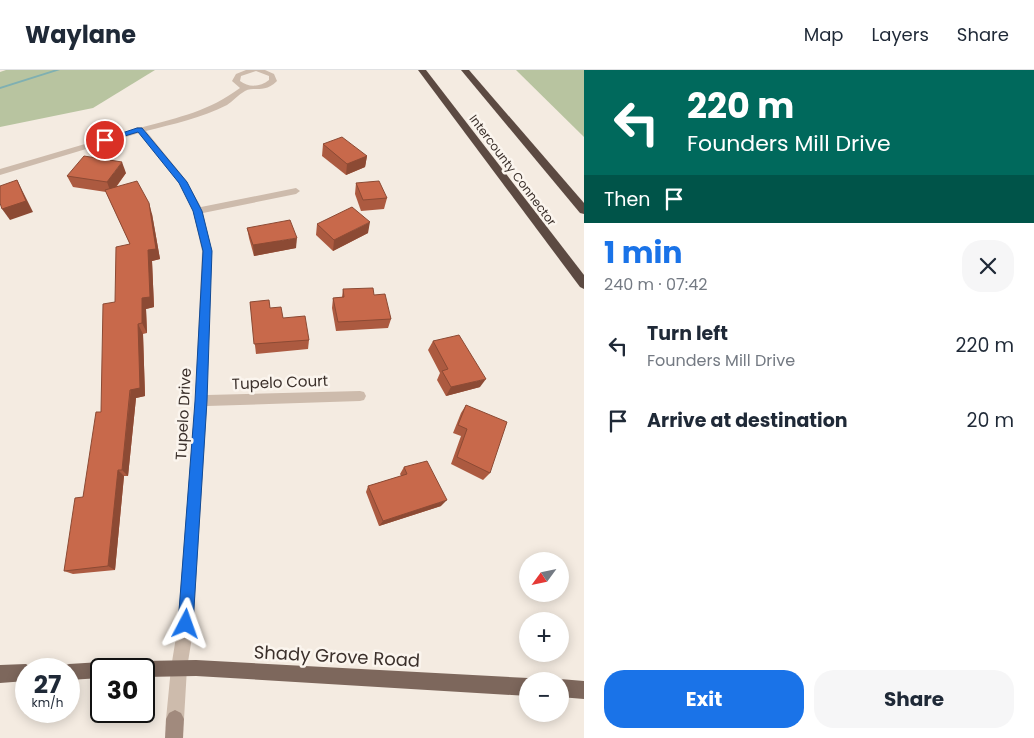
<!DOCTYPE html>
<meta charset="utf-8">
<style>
body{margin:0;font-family:Poppins,sans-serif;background:#f6f6f7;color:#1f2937;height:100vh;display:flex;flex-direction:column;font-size:19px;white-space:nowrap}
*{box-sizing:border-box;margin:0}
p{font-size:16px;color:#747a83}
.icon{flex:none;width:28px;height:28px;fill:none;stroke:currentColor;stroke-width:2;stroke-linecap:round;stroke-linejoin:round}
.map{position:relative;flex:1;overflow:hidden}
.sheet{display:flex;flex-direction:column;background:#fff;width:450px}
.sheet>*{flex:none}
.top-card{background:#00695c;color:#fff;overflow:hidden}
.needle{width:32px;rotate:237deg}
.tools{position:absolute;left:519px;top:482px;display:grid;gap:10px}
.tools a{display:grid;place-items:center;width:50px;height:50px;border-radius:50%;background:#fff;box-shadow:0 2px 12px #0003;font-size:25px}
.speed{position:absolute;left:15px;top:588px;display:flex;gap:10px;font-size:25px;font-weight:700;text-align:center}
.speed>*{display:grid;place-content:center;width:65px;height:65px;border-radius:50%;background:#fff;box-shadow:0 2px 12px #0003;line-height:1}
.speed small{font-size:12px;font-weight:400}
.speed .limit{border:2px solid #111;border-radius:8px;background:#fff;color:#111}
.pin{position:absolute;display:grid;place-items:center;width:42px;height:42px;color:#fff;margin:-21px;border:2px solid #fff;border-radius:50%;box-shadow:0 1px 5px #0007}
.me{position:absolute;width:55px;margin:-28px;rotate:4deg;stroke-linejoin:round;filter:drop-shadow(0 0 4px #0008)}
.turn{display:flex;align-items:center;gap:18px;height:105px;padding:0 20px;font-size:22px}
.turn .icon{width:65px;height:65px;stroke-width:2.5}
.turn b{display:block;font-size:35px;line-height:42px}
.then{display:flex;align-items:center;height:48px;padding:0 20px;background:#0003;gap:10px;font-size:19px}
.round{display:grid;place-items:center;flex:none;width:52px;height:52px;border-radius:20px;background:#f6f6f7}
.overview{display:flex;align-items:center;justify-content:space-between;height:85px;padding:0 20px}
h1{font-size:30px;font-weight:700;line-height:38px;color:#1a73e8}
.cta{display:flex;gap:10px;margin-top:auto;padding:10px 20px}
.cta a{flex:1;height:58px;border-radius:20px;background:#1a73e8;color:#fff;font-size:20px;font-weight:700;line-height:58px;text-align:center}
.cta a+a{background:#f6f6f7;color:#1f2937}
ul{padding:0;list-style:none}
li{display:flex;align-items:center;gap:15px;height:75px;padding:0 20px}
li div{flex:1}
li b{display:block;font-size:19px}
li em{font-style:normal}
header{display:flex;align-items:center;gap:30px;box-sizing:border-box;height:70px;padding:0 25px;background:#fff;border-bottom:1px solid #e0e1e3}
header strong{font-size:24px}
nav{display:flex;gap:28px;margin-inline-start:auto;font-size:18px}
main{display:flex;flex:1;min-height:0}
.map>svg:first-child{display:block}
.green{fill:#b8c4a0}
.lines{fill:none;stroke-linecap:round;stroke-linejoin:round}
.stream{fill:#7fb0b2;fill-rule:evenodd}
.street{fill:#cdbbac;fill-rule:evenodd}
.secondary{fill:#a18a7d;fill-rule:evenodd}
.primary{fill:#7d675c;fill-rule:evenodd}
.highway{fill:#5c4a42;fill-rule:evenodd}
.wall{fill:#ac5a40}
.shaded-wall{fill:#8c4a34}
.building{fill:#c8694b;stroke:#8c4a34}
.route{fill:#1a73e8;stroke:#114b97}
.labels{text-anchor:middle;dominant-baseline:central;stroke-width:5;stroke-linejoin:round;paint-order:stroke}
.far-street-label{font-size:12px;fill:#3b302b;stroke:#fbf5ee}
.street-label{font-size:15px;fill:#3b302b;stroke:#fbf5ee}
.near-street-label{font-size:18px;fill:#3b302b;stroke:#fbf5ee}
</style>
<header>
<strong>Waylane</strong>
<nav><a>Map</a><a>Layers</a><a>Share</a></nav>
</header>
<main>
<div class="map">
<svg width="584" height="668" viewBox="0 0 584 668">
<rect width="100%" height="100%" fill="#f4ebe1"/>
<g class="green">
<polygon points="6,0 155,0 93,38 0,57 0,2"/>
<polygon points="516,0 584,0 584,67"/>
</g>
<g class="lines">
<polygon class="stream" points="54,0 60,0 0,19 0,17"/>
<path class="street" d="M246 0H265L274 4 277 11C264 24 255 16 245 21 238 25 233 31 227 35 202 48 173 54 146 61L186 110 201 137 296 118 300 121 296 124 203 143 212 181 207 325 360 321 364 322 366 326 364 330 360 331 207 336 193 561 187 598 184 649 181 655 175 658 169 655 166 649 171 598 177 561 195 331 202 181 193 141 179 113 139 63 0 105V99L136 59 137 57H143C180 47 209 41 240 18L232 11 236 4ZM256 1 269 6V10C260 17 249 18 240 11L241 6Z"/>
<polygon class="secondary" points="175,640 181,643 184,649 183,668 165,668 166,649 169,643"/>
<g class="primary">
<polygon points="196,590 528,608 534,611 528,611 528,626 196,606 144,607 144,599 136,599 138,593 144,591"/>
<polygon points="101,592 107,594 109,599 101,599 101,608 69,610 69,599 62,599 63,596 69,594"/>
<polygon points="26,594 33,599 26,599 26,611 0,613 0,595"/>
<polygon points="560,609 584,611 584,629 560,627 560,611 555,611"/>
</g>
<g class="highway">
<polygon points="418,0 426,0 584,205 584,219 580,217"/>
<polygon points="461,0 469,0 584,133 584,144 580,143"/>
</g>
</g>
<g class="wall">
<polygon points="323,74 367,86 365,97 346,105 322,86"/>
<polygon points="126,103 117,116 152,144 160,189 152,191 154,237 146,239 147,263 143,264 145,326 136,328 128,406 124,406 115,500 73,504 64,501 83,427 101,342 115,232 130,174 106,122 73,117 67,106"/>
<polygon points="356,113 387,128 384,139 361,141 355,124"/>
<polygon points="317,154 368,163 333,181 316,165"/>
<polygon points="247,158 296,178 254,186 249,168"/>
<polygon points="343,219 374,225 391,249 388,258 336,261 332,238 333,228 342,227"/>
<polygon points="250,232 270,238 283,248 309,270 308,279 256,284"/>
<polygon points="433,271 480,317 446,326 437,310 440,303 428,280"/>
<polygon points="466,335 490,403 483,410 451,394 461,366 453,363 461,343"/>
<polygon points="404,397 441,436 379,456 366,422 368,416 401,406 400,404"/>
</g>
<g class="shaded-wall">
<polygon points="367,86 365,97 346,105 347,94"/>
<polygon points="122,92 126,103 111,123 107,112"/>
<polygon points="17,110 33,142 10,150 2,139"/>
<polygon points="149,133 152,144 160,189 152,191 154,237 146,239 147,263 142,253 142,228 148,180"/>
<polygon points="370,152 368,163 333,181 334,170"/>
<polygon points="297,168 296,178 254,186 253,175"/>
<polygon points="138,254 143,264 145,326 136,328 128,406 122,400"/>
<polygon points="486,309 480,317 446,326 451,317"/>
<polygon points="118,400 124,406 115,500 108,496"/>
<polygon points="447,430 441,436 379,456 383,451"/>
</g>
<g class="building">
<polygon points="342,67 367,86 347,94 323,74"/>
<polygon points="84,86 122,92 107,112 67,106"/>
<polygon points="17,110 26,131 2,139 0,133 0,116"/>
<polygon points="137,111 149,133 156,179 148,180 150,227 142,228 142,253 138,254 140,318 130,320 122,400 118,400 108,496 64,501 75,428 83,427 96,342 101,342 103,234 115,232 116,177 130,174 105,120"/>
<polygon points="379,111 387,128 363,130 356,113"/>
<polygon points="352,137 370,152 334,170 317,154"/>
<polygon points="290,150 297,168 253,175 247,158"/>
<polygon points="373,218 374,225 385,224 391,249 338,252 333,228 344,227 343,219"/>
<polygon points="269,230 270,238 281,237 283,248 305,246 309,270 254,274 250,232"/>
<polygon points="459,265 486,309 451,317 442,301 448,299 433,271"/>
<polygon points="466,335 507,352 490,403 457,387 467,359 458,355"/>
<polygon points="427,391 447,430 383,451 368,416 407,404 404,397"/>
</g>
<polygon class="route" points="137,58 142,58 187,112 202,141 212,181 207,331 193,554 191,560 186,562 181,560 178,554 195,331 203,181 193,141 179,113 138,62 105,72 101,70"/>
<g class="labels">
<g class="far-street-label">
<text transform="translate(513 100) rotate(53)">Intercounty Connector</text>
</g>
<g class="street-label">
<text transform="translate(280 312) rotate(-2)">Tupelo Court</text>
<text transform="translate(183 344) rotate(-87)">Tupelo Drive</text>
</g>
<g class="near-street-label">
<text transform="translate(337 586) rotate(3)">Shady Grove Road</text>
</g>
</g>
</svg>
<div class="tools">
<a><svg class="needle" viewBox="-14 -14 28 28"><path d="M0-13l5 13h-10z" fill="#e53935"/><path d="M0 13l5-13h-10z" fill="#747a83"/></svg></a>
<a>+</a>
<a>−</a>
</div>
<div class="speed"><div>27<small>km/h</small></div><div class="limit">30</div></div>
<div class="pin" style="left:105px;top:70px;background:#d93025"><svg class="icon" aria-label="arrive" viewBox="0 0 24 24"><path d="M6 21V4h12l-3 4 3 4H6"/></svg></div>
<svg class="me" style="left:186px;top:554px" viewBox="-20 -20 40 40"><path d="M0-17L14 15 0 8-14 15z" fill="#1a73e8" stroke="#fff" stroke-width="4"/></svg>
</div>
<section class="sheet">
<div class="top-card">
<div class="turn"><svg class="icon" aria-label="left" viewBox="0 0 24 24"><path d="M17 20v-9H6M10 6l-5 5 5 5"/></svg><div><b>220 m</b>Founders Mill Drive</div></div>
<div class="then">Then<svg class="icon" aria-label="arrive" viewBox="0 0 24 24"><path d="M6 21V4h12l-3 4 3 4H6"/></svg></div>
</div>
<div class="overview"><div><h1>1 min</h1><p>240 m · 07:42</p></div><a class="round"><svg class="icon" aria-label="close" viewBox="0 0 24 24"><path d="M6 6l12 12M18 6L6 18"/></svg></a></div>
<ul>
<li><svg class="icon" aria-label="left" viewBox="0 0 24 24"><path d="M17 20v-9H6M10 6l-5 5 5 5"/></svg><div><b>Turn left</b><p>Founders Mill Drive</p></div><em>220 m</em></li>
<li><svg class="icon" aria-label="arrive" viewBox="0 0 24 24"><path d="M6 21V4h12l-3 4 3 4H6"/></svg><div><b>Arrive at destination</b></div><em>20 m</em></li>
</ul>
<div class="cta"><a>Exit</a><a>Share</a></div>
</section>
</main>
